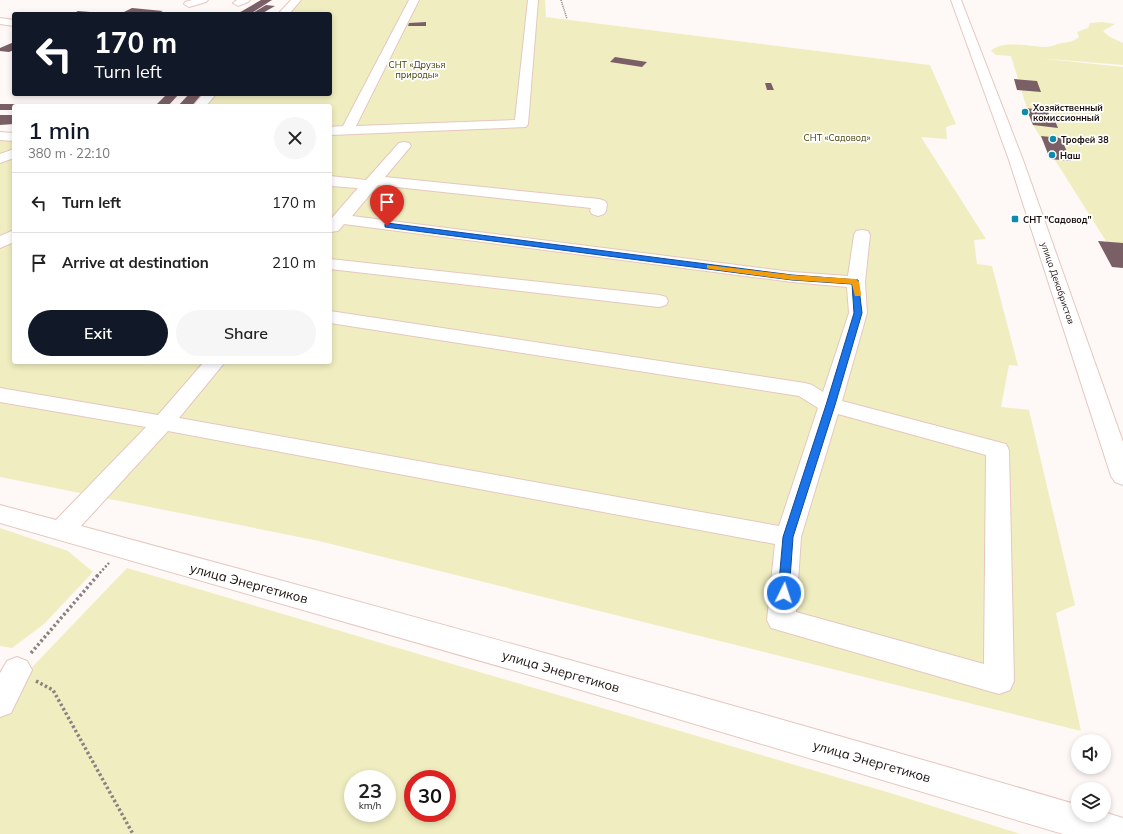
<!DOCTYPE html>
<meta charset="utf-8">
<style>
body{margin:0;font-family:Mulish,sans-serif;background:#f6f6f6;color:#222;height:100vh;display:flex;flex-direction:column;font-size:15px;white-space:nowrap}
*{box-sizing:border-box;margin:0}
p{font-size:13px;color:#767676}
.icon{flex:none;width:22px;height:22px;fill:none;stroke:currentColor;stroke-width:2;stroke-linecap:round;stroke-linejoin:round}
.map{position:relative;flex:1;overflow:hidden}
.drawer{position:absolute;left:12px;top:104px;width:320px;height:260px;display:flex;flex-direction:column;background:#fff;border-radius:4px;box-shadow:0 2px 6px #0003}
.drawer>*{flex:none}
.top-card{position:absolute;left:12px;top:12px;width:320px;height:84px;border-radius:4px;box-shadow:0 2px 6px #0003;background:#111827;color:#fff;overflow:hidden}
.tools{position:absolute;left:1071px;top:734px;display:grid;gap:8px}
.tools a{display:grid;place-items:center;width:40px;height:40px;border-radius:50%;background:#fff;box-shadow:0 2px 6px #0003;font-size:20px}
.speed{position:absolute;left:344px;top:770px;display:flex;gap:8px;font-size:20px;font-weight:700;text-align:center}
.speed>*{display:grid;place-content:center;width:52px;height:52px;border-radius:50%;background:#fff;box-shadow:0 2px 6px #0003;line-height:1}
.speed small{font-size:10px;font-weight:400}
.speed .limit{border:6px solid #d22;background:#fff;color:#111}
.pin{position:absolute;display:grid;place-items:center;width:34px;height:34px;color:#fff;margin:-41px -17px;border-radius:50% 50% 50% 0;rotate:-45deg;box-shadow:0 0 4px #0007}
.pin .icon{rotate:45deg}
.me{position:absolute;width:44px;margin:-22px;rotate:4deg;stroke-linejoin:round;filter:drop-shadow(0 0 3px #0008)}
.turn{display:flex;align-items:center;gap:14px;height:84px;padding:0 16px;font-size:18px}
.turn .icon{width:52px;height:52px;stroke-width:2.5}
.turn b{display:block;font-size:28px;line-height:34px}
.round{display:grid;place-items:center;flex:none;width:42px;height:42px;border-radius:21px;background:#f6f6f6}
.summary{display:flex;align-items:center;justify-content:space-between;height:68px;padding:0 16px}
h1{font-size:24px;font-weight:600;line-height:30px;color:#111827}
.action{display:flex;gap:8px;margin-top:auto;padding:8px 16px}
.action a{flex:1;height:46px;border-radius:24px;background:#111827;color:#fff;font-size:16px;font-weight:600;line-height:46px;text-align:center}
.action a+a{background:#f6f6f6;color:#222}
ul{padding:0;list-style:none}
li{display:flex;align-items:center;gap:12px;height:60px;padding:0 16px;border-top:1px solid #e0e0e0}
li div{flex:1}
li b{display:block;font-size:15px}
li em{font-style:normal}
.map>svg:first-child{display:block}
.green{fill:#f0eec0;fill-rule:evenodd}
.building{fill:#7a5f66}
.lines{fill:none;stroke-linecap:round;stroke-linejoin:round}
.minor-casing{stroke:#e5c7bf;stroke-width:2}
.path-far2{stroke:#8a8280;stroke-width:1.5;stroke-dasharray:1 1;stroke-linecap:butt}
.path-far1{stroke:#8a8280;stroke-width:2.5;stroke-dasharray:2 2;stroke-linecap:butt}
.path{stroke:#8a8280;stroke-width:3.5;stroke-dasharray:2.5 2.5;stroke-linecap:butt}
.minor{fill:#fff;fill-rule:evenodd}
.route{fill:#1a73e8;stroke:#114b97}
.slow{fill:#f59e0b}
.poi-dot{fill:#0d8bad;stroke:#fff;stroke-width:1.5}
.labels{text-anchor:middle;dominant-baseline:central;stroke-width:3.5;stroke-linejoin:round;paint-order:stroke}
.far-park-label{font-size:9px;fill:#444001;stroke:#fff}
.far-poi-label{font-size:9px;font-weight:bold;fill:#170d0b;stroke:#fff;text-anchor:start}
.far-street-label{font-size:9px;fill:#170d0b;stroke:#fff}
.near-street-label{font-size:13px;fill:#170d0b;stroke:#fff}
</style>
<div class="map">
<svg width="1123" height="834" viewBox="0 0 1123 834">
<rect width="100%" height="100%" fill="#fef8f6"/>
<g class="green">
<polygon points="292,0 545,0 546,17 930,65 956,124 946,127 947,139 921,137 986,239 974,240 977,264 992,266 1018,366 1009,365 1001,407 1029,410 1075,605 1056,613 1081,731 319,541 0,477 0,136 14,136 14,362 330,362 330,106 192,106 203,94 330,94 330,14 278,14"/>
<path d="M1102 22 1115 24 1103 31 1110 37 1123 43V65L1037 58 1123 67V268L1031 122 1011 56 996 55 991 51C1001 39 1032 47 1046 47 1052 47 1056 44 1062 43 1069 42 1073 42 1079 37L1077 32 1088 28 1090 23Z"/>
<polygon points="0,528 68,551 93,572 44,624 12,648 0,646"/>
<path d="M127 568 897 795 1020 834H0V683L16 684ZM353 779H387V813H353ZM413 779H447V813H413Z"/>
</g>
<g class="building">
<polygon points="261,0 272,0 250,14 237,14"/>
<polygon points="266,5 275,6 261,14 251,14"/>
<polygon points="132,8 163,11 156,14 120,14"/>
<polygon points="78,11 102,13 72,14"/>
<polygon points="426,22 426,26 408,26 409,23"/>
<polygon points="14,42 14,50 9,52 0,51 0,48"/>
<polygon points="615,57 647,62 642,67 610,62"/>
<polygon points="1014,79 1037,81 1041,92 1017,90"/>
<polygon points="765,83 771,83 774,90 767,90"/>
<polygon points="167,94 179,94 168,106 155,106"/>
<polygon points="189,94 203,94 192,106 178,106"/>
<polygon points="0,104 151,104 149,106 14,106 14,110 0,110"/>
<polygon points="1023,108 1047,110 1050,116 1053,116 1058,128 1033,125 1029,115 1026,115"/>
<polygon points="0,115 14,115 14,124 0,125"/>
<polygon points="1041,136 1061,138 1071,161 1050,159"/>
<polygon points="1098,241 1123,243 1123,268 1112,267"/>
</g>
<g class="lines">
<g class="minor-casing">
<g id="minor">
<polygon points="192,0 208,0 206,2 189,7 184,4 185,2"/>
<polygon points="237,0 250,0 248,2 238,6 233,3"/>
<polygon points="291,0 301,0 289,14 278,14"/>
<polygon points="409,0 419,0 356,126 515,120 528,0 538,0 528,124 526,127 330,135 330,127 343,126"/>
<polygon points="951,0 961,0 1023,160 1123,442 1123,485 1115,482 1111,476 1009,160"/>
<polygon points="0,18 14,20 14,26 0,24"/>
<polygon points="203,94 216,94 206,106 193,106"/>
<polygon points="0,132 14,133 14,141 0,140"/>
<path d="M404 142 409 143 411 146 385 177 599 199 605 201 607 204 606 211 604 214 598 216 592 214 590 211 591 208 378 185 352 216 792 272 848 276 854 235 856 231 862 230 868 231 870 235 865 282 867 313 842 401 1006 444 1009 450 1014 681 1010 690 999 694 771 628 767 620 775 544 168 431 81 526C414 616 747 708 1078 805V815H1104V812L1123 818V834H1063L561 684 0 523V505L56 520 146 427 0 402V388L158 415 204 362H225L179 418 779 526 818 408 799 396 330 323V311L805 383 812 385 823 392 849 313 847 287 792 282 344 224 338 231 330 232V220L358 188 330 186V176L366 180 399 143ZM838 414 986 455 984 664 796 612 801 537Z"/>
<polygon points="14,149 14,158 0,163 0,154"/>
<polygon points="14,230 14,242 0,248 0,236"/>
<polygon points="330,259 659,295 666,297 668,301 666,305 659,307 330,269"/>
<polygon points="17,657 27,661 32,670 11,713 0,717 0,673 7,661"/>
</g>
</g>
<polyline class="path-far2" points="561,0 567,19"/>
<polyline class="path-far1" points="97,576 109,563"/>
<g class="path">
<polyline points="31,653 98,575"/>
<polyline points="36,681 53,690 133,834"/>
</g>
<use href="#minor" class="minor"/>
</g>
<polygon class="route" points="387,223 792,275 858,280 862,313 835,405 793,537 789,593 787,596 784,597 780,596 778,593 783,537 826,405 854,313 852,284 792,280 385,227 385,224"/>
<polygon class="slow" points="707,265 792,275 856,279 859,282 861,294 860,296 855,296 852,284 792,280 710,269 707,268"/>
<g class="poi-dot">
<circle cx="1025" cy="112" r="4"/>
<circle cx="1053" cy="139" r="4"/>
<circle cx="1052" cy="155" r="4"/>
<rect x="1011" y="215" width="8" height="8" rx="2"/>
</g>
<g class="labels">
<g class="far-park-label">
<text x="417" y="64">СНТ «Друзья<tspan x="417" dy="10">природы»</tspan></text>
<text x="837" y="137">СНТ «Садовод»</text>
</g>
<g class="far-poi-label">
<text x="1033" y="107">Хозяйственный<tspan x="1033" dy="10">комиссионный</tspan></text>
<text x="1061" y="139">Трофей 38</text>
<text x="1060" y="155">Наш</text>
<text x="1023" y="219">СНТ "Садовод"</text>
</g>
<g class="far-street-label">
<text transform="translate(1058 283) rotate(71)">улица Декабристов</text>
</g>
<g class="near-street-label">
<text transform="translate(249 583) rotate(15)">улица Энергетиков</text>
<text transform="translate(561 671) rotate(16)">улица Энергетиков</text>
<text transform="translate(872 761) rotate(16)">улица Энергетиков</text>
</g>
</g>
</svg>
<div class="tools">
<a><svg class="icon" aria-label="sound" viewBox="0 0 24 24"><path d="M4 9h4l5-4v14l-5-4H4zM17 9q2 3 0 6"/></svg></a>
<a><svg class="icon" aria-label="layers" viewBox="0 0 24 24"><path d="M12 4l9 5-9 5-9-5zM3 14l9 5 9-5"/></svg></a>
</div>
<div class="speed"><div>23<small>km/h</small></div><div class="limit">30</div></div>
<div class="pin" style="left:387px;top:226px;background:#d93025"><svg class="icon" aria-label="arrive" viewBox="0 0 24 24"><path d="M6 21V4h12l-3 4 3 4H6"/></svg></div>
<svg class="me" style="left:784px;top:593px" viewBox="-20 -20 40 40"><circle r="17" fill="#1a73e8" stroke="#fff" stroke-width="3"/><path d="M0-11L8 9 0 5-8 9z" fill="#fff"/></svg>
<div class="top-card">
<div class="turn"><svg class="icon" aria-label="left" viewBox="0 0 24 24"><path d="M17 20v-9H6M10 6l-5 5 5 5"/></svg><div><b>170 m</b>Turn left</div></div>
</div>
<section class="drawer">
<div class="summary"><div><h1>1 min</h1><p>380 m · 22:10</p></div><a class="round"><svg class="icon" aria-label="close" viewBox="0 0 24 24"><path d="M6 6l12 12M18 6L6 18"/></svg></a></div>
<ul>
<li><svg class="icon" aria-label="left" viewBox="0 0 24 24"><path d="M17 20v-9H6M10 6l-5 5 5 5"/></svg><div><b>Turn left</b></div><em>170 m</em></li>
<li><svg class="icon" aria-label="arrive" viewBox="0 0 24 24"><path d="M6 21V4h12l-3 4 3 4H6"/></svg><div><b>Arrive at destination</b></div><em>210 m</em></li>
</ul>
<div class="action"><a>Exit</a><a>Share</a></div>
</section>
</div>
